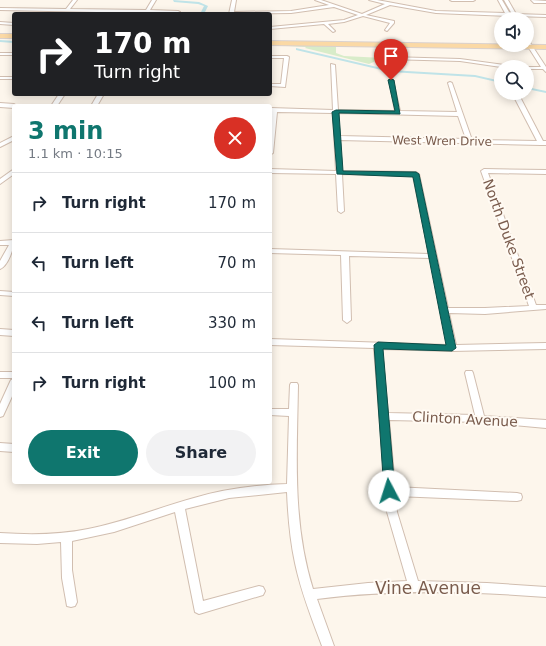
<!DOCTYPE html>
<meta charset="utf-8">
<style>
body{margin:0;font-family:"DejaVu Sans",sans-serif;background:#f2f2f3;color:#1f2937;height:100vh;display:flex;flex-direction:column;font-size:15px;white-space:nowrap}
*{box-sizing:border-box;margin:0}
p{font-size:13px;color:#747a83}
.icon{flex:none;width:22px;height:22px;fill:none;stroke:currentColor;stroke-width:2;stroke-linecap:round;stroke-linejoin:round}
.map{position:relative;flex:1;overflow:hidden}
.side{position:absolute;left:12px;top:104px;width:260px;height:380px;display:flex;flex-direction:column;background:#fff;border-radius:4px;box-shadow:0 2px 10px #0003}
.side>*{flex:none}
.top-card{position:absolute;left:12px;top:12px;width:260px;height:84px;border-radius:4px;box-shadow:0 2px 10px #0003;background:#202124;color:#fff;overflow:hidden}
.fabs{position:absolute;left:494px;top:12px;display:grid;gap:8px}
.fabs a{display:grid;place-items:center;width:40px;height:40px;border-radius:50%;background:#fff;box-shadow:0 2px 10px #0003;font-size:20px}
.pin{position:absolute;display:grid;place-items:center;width:34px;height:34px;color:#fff;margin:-41px -17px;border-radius:50% 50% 50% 0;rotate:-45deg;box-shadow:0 0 4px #0007}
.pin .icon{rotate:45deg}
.me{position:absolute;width:44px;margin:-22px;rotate:355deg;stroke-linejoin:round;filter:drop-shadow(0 0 3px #0008)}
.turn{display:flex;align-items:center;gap:14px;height:84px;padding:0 16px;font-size:18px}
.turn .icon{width:52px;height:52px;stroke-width:2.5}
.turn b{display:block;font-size:28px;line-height:34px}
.round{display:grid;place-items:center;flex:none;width:42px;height:42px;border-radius:21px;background:#f2f2f3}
.headline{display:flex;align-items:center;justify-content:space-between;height:68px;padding:0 16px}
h1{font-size:24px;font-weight:700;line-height:30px;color:#0f766e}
.primary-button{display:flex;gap:8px;margin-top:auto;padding:8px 16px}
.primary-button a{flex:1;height:46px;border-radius:24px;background:#0f766e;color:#fff;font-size:16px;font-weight:700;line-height:46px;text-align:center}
.primary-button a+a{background:#f2f2f3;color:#1f2937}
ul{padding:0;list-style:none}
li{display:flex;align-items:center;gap:12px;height:60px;padding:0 16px;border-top:1px solid #e0e1e3}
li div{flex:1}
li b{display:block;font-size:15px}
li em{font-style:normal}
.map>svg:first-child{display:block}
.green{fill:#d8ecc9}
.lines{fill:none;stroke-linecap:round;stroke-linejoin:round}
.canal{fill:#bfe3e8;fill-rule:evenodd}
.minor-casing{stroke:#d1beb0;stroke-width:2}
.major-casing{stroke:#dad1cd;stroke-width:2}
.minor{fill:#fff;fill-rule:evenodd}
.major{fill:#fbd9a5;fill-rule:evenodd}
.route{fill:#0f766e;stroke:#0a4d48}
.labels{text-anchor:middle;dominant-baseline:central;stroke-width:4;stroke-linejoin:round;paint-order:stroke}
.far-street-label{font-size:12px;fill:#7a5c4d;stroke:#fffaf3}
.street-label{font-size:14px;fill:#7a5c4d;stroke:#fffaf3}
.near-street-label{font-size:17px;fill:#7a5c4d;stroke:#fffaf3}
</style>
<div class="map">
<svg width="546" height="646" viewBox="0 0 546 646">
<rect width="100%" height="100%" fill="#fdf6ec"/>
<polygon class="green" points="270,45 377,46 378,47 336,47 336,53 344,56 383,58 369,64 305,48 306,47"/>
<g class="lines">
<g class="canal">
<polygon points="173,0 199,2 208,6 204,14 200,14 204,6 198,4 174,2"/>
<polygon points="0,40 14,41 14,43 0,42"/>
<polygon points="296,48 390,70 475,75 501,81 501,83 475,77 390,72 296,50"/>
<polygon points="527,87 546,91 546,93 527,89"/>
</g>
<g class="minor-casing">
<g id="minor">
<polygon points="73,0 77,0 70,9 146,10 152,0 156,0 150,10 178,11 180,12 178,14 149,13 148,14 144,14 145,13 0,10 0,8 66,9"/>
<polygon points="232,0 236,0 234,12 291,11 329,5 315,0 321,0 362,14 385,4 369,0 377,0 436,11 505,13 498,0 502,0 509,12 512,14 504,0 508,0 516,14 546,15 546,17 514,16 515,17 513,18 509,16 436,13 390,5 366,15 394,21 394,23 387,31 385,30 390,23 363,16 344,22 328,24 335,31 333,32 324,24 270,29 270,27 344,20 358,15 334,7 291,13 229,14"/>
<polygon points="450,0 475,0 473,1 452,1"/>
<polygon points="531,0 546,1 546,3 534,3"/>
<polygon points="0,22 14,23 14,25 0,24"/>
<polygon points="527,40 529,41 546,67 546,72 543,69 527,69 527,67 525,67 541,67 527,45"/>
<polygon points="379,44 383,44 385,55 389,57 460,59 511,66 513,67 501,67 460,61 388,59 381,56"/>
<rect x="0" y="53" width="14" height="2"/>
<polygon points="270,56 287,56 289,57 285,87 270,86 270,84 281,84 284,58 270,58"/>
<path d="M331 64 335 65 338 110 395 111 389 80 391 79 393 80 400 111 457 112 448 83 450 82 452 83 472 140 537 141 513 95 516 93 519 95 543 141H546V145H541L340 140 342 171 416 172 419 174 448 308H485L529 306 481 171 484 169 546 170V174L488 173 536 305H546V309L485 314 449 313 456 345 546 343V349L452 351 382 349 388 413 475 415 465 373 466 371H472L473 373 484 416 546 420V428L480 422 389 420 395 487 517 493 521 494 522 497 521 500 517 501 396 496 397 512 418 581 487 583 546 587V597C469 591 393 589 317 599L334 646H322C312 619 301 592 295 563 290 540 288 516 287 492L229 498 185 509 203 601 259 586 263 587 265 591 263 595 199 614 195 612 175 512 114 532 72 541V570L77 602 75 606 71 607 67 606 62 578 61 542 37 544 0 543V533C29 535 59 535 88 529 124 522 158 508 194 498 224 489 255 485 287 484L289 416 270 415V409H289L290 385 291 383H297L298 385C297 454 292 522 313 589L368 583 407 581 387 512 385 494 384 491 385 489 374 348 270 345V339L447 345 430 258 349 256 351 320 347 323 343 320 341 255 270 253V249L429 254 413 176 342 174 344 211 341 213 338 211 336 174 270 173V169L336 171 333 113 277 112 273 153 270 155V129L272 112H270V108L333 110ZM338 113 458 116 466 139 340 136Z"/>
<rect x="0" y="77" width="14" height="2"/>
<polygon points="59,94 65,94 57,106 51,106"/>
<polygon points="98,94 104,94 97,106 91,106"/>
<polygon points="0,103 14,104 17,106 14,106 14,108 0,107"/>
<polygon points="14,136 14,140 0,147 0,143"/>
<polygon points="14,169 14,174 0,184 0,179"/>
<path d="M14 240C14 248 8 266 0 269V261L9 245H0V241Z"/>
<polygon points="0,291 14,292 14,296 0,295"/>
<polygon points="0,329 14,330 14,336 0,335"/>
<rect x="0" y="372" width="14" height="6"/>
<polygon points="14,379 14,392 3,416 0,417 0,404 10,382 11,380"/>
<polygon points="0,443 14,444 14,452 0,451"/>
</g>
</g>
<g class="major-casing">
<g id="major">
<rect x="0" y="34" width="14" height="4"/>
<polygon points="270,41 546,45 546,49 270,45"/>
</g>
</g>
<use href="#minor" class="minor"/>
<use href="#major" class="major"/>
</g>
<polygon class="route" points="391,79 394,80 400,114 339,113 343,171 416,172 419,174 456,348 452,351 383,349 395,491 393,494 389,495 385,494 384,491 374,345 378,342 446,345 413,177 337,174 332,112 336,110 395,111 388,80"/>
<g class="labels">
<g class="far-street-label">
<text transform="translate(442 141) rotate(1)">West Wren Drive</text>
</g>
<g class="street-label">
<text transform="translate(509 239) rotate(70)">North Duke Street</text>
<text transform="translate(465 419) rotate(3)">Clinton Avenue</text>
</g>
<g class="near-street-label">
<text x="428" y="588">Vine Avenue</text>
</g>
</g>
</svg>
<div class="fabs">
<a><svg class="icon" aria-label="sound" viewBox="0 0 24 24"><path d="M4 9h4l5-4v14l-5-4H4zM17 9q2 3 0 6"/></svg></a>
<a><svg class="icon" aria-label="search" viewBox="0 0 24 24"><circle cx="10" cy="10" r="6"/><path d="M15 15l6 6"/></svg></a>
</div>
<div class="pin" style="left:391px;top:80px;background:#d93025"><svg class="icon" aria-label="arrive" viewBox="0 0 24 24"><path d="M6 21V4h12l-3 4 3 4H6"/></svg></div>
<svg class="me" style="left:389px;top:491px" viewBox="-20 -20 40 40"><circle r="19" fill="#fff"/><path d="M0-13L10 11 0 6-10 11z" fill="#0f766e"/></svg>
<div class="top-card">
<div class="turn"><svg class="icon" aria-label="right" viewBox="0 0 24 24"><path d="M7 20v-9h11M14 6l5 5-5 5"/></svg><div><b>170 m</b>Turn right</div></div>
</div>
<section class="side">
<div class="headline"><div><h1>3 min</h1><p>1.1 km · 10:15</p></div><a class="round" style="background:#d93025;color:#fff"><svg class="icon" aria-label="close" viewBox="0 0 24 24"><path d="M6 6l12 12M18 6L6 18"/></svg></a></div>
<ul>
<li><svg class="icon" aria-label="right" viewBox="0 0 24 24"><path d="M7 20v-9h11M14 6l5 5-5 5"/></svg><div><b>Turn right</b></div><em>170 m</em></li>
<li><svg class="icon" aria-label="left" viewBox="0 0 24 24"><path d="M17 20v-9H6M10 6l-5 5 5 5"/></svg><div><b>Turn left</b></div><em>70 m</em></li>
<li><svg class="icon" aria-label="left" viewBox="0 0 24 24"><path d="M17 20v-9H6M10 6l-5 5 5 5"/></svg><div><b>Turn left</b></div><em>330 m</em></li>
<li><svg class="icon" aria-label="right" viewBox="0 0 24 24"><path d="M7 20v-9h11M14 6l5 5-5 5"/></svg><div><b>Turn right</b></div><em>100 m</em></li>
</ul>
<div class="primary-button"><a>Exit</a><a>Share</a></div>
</section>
</div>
